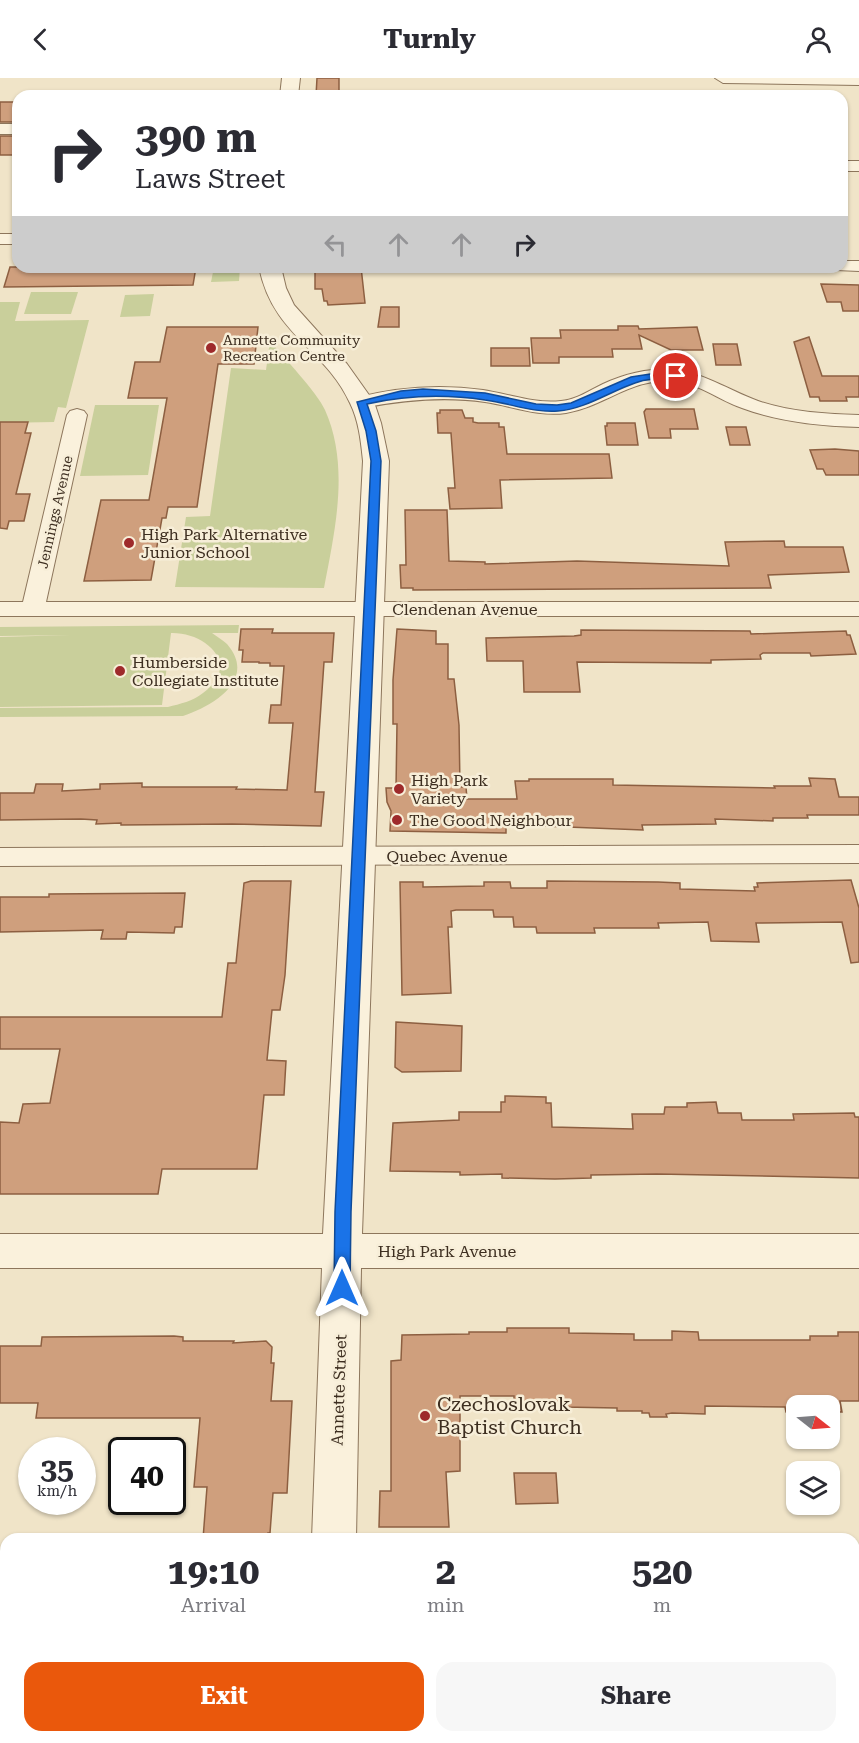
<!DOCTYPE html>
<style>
body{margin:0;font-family:"Roboto Serif",serif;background:#f7f7f7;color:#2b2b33;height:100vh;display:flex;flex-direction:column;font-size:22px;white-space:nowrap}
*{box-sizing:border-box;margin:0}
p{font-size:20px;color:#7c7c81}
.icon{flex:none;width:33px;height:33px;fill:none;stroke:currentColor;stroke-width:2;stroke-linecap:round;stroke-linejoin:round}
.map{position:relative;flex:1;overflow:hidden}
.panel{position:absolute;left:0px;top:1455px;width:860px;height:210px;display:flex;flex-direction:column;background:#fff;border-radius:18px 18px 0 0;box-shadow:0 2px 4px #0004}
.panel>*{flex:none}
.hud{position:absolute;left:12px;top:12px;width:836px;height:183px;border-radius:18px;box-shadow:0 2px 4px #0004;background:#fff;color:#2b2b33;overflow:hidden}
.needle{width:39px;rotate:107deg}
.fabs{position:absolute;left:786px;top:1317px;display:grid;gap:12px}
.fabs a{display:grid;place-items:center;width:54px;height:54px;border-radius:12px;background:#fff;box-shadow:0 2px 4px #0004;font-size:30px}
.speed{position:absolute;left:18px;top:1359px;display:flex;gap:12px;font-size:30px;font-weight:700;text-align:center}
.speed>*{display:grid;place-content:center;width:78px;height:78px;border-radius:50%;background:#fff;box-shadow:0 2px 4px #0004;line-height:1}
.speed small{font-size:15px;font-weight:400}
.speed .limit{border:3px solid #111;border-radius:9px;background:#fff;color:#111}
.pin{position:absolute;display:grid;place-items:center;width:51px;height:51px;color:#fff;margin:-26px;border:3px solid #fff;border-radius:50%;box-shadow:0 2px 6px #0007}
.me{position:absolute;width:66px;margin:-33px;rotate:0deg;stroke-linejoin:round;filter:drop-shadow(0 0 4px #0008)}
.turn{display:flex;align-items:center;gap:21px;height:126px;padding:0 24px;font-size:27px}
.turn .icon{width:78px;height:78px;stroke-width:2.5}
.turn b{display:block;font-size:42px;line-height:51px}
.lanes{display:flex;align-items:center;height:57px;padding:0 24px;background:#0003;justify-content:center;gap:30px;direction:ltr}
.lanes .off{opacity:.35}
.eta{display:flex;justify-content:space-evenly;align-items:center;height:102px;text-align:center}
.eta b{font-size:36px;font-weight:700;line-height:42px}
.primary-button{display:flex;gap:12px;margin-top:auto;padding:12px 24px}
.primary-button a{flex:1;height:69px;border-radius:18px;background:#ea580c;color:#fff;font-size:24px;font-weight:700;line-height:69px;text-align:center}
.primary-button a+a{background:#f7f7f7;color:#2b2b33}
header{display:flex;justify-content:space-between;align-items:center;height:78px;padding:0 24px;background:#fff;font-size:27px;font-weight:700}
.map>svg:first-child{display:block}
.green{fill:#c9cf9b}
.building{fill:#cf9f7d;stroke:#8d5f41;stroke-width:1.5}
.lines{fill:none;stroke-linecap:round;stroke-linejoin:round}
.minor-casing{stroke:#8d765c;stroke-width:2}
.tertiary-casing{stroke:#8d765c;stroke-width:2}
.minor{fill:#faf1dc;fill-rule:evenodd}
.tertiary{fill:#faf1dc;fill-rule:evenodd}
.route{fill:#1a73e8;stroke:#114b97;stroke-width:1.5}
.poi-dot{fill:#9e2a2b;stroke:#f7eed8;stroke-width:2}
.labels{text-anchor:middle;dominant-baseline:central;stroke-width:5;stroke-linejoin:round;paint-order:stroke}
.far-poi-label{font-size:14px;fill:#3d2e20;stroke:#f7eed8;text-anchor:start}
.far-street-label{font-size:14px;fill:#3d2e20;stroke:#f7eed8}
.poi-label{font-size:16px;fill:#3d2e20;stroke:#f7eed8;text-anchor:start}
.street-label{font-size:16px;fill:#3d2e20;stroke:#f7eed8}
.near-poi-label{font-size:20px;fill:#3d2e20;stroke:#f7eed8;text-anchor:start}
</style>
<header><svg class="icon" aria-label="back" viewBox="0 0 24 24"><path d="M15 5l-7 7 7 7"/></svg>Turnly<svg class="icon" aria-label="person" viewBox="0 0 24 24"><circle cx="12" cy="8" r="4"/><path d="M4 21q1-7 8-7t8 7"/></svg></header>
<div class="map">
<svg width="859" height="1665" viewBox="0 0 859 1665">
<rect width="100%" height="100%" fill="#f0e4c8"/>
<g class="green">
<polygon points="214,189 240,189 239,203 211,204"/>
<polygon points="31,214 78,214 71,236 24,236"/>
<polygon points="154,216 150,238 120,239 125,217"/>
<polygon points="0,224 20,224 15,243 89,242 66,330 58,329 54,344 0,345"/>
<path d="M270 263C284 280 317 314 325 332 350 388 335 452 324 510L175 509 186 439 210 438 231 290 266 292Z"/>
<polygon points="95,327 159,327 148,397 80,398"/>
<path d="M239 547 238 555H212C217 559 223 562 227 566 258 602 212 628 183 638L0 639V630L168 629C180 626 193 623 203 615 242 587 206 554 171 555L162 627 0 629V559L72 557 0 558V549Z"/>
</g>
<g class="building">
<polygon points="317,0 339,0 339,18 316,18"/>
<rect x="0" y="24" width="18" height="20"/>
<rect x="0" y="58" width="18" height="19"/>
<polygon points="10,189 196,189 193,207 4,209"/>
<polygon points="315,189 361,189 365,225 328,227 327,223 324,223 322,211 315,211"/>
<polygon points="821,206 859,207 859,233 843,233 841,224 827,224"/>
<polygon points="381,229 399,229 399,249 378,249"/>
<polygon points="618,248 638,248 639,251 697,249 703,272 671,272 639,257 642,271 612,271 613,279 559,279 559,285 533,285 531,260 561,260 560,252 618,252"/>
<polygon points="167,249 258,249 254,286 218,286 197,429 168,429 166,440 162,440 151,502 84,503 101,422 149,422 167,320 128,320 135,284 160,284"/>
<polygon points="809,259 822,298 859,298 859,319 846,319 847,323 820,323 819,319 810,319 794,264"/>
<polygon points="713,266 737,266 741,287 716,287"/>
<polygon points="491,270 529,270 530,288 491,288"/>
<polygon points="646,331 694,331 698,351 670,351 671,360 649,360 644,334"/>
<polygon points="440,332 462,332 465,340 473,340 473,344 478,345 499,345 499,349 504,349 507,376 609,376 612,400 500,402 502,430 450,431 448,410 455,410 451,355 438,355 437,335 440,335"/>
<polygon points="0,344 28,344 25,355 31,355 16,416 30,416 24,443 9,443 7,451 0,450"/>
<polygon points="607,345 635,345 638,367 607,367 605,348 607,348"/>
<polygon points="726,349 746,349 750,367 730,367"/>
<polygon points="835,371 859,373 859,397 826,397 823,391 817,391 810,372"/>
<polygon points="405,432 447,432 449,483 485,484 485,486 577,483 729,488 725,464 784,463 785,469 843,469 849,494 768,497 771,510 413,512 413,510 401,510 400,487 406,487"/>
<polygon points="241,551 273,551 272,555 334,555 332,584 324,584 315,714 324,714 321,748 232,746 121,747 121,745 96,746 97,742 81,741 0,742 0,715 34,715 36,706 63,706 62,713 100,711 100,706 142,705 142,709 237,709 236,711 287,712 293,645 269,645 271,627 281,627 284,588 270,588 270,585 259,585 259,584 242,584 243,572 239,572"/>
<polygon points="397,551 436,553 436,566 448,566 448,601 454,601 459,647 460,709 466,709 467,721 517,721 515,703 529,703 529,701 613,701 613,707 775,710 774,708 811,708 809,700 835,701 839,719 859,719 859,737 807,737 808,740 773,740 773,743 715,741 716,746 642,747 643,752 542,748 506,749 506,755 390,753 391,733 387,724 386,710 396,710 397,646 393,646 393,602"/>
<polygon points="581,552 750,553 751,556 846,553 847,557 850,557 856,576 811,578 810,575 763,575 760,577 761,581 711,582 711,585 577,584 580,614 524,614 523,583 487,583 486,560 574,558 581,557"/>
<polygon points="851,802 859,830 859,884 851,885 842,844 756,845 759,864 711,863 708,844 658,845 659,850 594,850 595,855 537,855 536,849 514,849 513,839 494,839 493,832 456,832 451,833 452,849 448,849 451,915 402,917 400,804 423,804 423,809 484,808 484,804 510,804 511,810 547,810 547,803 658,804 680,805 680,811 755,813 754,809 758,809 757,805"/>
<polygon points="251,803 291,803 285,897 280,932 272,932 267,982 286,983 284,1017 264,1017 257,1091 162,1091 158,1116 0,1116 0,1044 19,1045 23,1026 50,1025 60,971 0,971 0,939 222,939 228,885 236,885 244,805"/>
<polygon points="185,815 182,849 175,849 174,855 127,854 126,861 101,861 103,852 0,854 0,819 49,819 49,816"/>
<polygon points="396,944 462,948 461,993 402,994 395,989"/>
<polygon points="505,1018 546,1019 546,1025 551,1025 552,1049 633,1051 632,1036 664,1036 665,1029 687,1029 687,1025 716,1024 718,1035 741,1035 742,1042 794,1042 793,1036 854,1035 855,1039 859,1039 859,1100 657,1096 591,1097 591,1100 555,1101 502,1100 502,1096 460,1097 460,1094 390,1093 393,1045 459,1042 459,1034 501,1034 501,1024 505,1024"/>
<polygon points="507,1250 569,1250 569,1255 634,1256 634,1262 672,1262 672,1253 698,1254 699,1262 810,1262 810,1258 838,1258 838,1254 859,1254 859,1323 840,1323 842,1334 830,1334 830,1328 796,1328 796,1334 786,1334 785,1329 705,1328 705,1336 672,1335 666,1336 667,1339 650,1339 649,1335 642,1335 642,1333 617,1333 617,1330 563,1329 562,1324 514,1324 514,1318 460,1318 460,1393 446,1394 449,1449 379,1449 380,1413 391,1413 391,1283 401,1282 402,1257 469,1256 469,1254 507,1254"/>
<polygon points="174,1258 183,1259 183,1263 234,1263 233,1265 266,1263 272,1269 271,1285 274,1285 271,1323 292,1323 287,1415 273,1415 270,1455 268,1455 268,1461 203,1461 207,1409 194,1409 200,1340 36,1340 38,1325 0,1325 0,1268 41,1268 42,1259"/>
<polygon points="514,1395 556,1395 558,1425 516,1426"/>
</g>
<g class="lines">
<g class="minor-casing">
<g id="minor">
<polygon points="715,0 859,0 859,7 723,5"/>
<rect x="0" y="46" width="18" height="10"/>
<rect x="842" y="83" width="17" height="10"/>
<rect x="0" y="156" width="18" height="10"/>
<polygon points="842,183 859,183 859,193 836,192 834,189 842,189"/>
<path d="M670 291C703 294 728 312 758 323 790 334 825 336 859 337V349C820 348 779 344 742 330 721 323 701 307 679 304 633 297 607 328 566 335 538 339 512 328 485 324 443 318 403 322 362 330L355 328 352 324 355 320C397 309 441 306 483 312 509 316 534 326 561 323 576 322 590 312 603 306 624 296 647 291 670 291Z"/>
<polygon points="77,331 84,333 87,337 46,524 859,524 859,538 0,538 0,524 23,524 67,337 70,333"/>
<polygon points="859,767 859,785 0,788 0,770"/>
</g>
</g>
<g class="tertiary-casing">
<g id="tertiary">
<polygon points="282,0 300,0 298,18 280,18"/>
<path d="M259 189H281L286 210 294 227 347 286 374 324 381 345 389 383 362 1156H859V1190H361L356 1461H312L322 1190H0V1156H323L363 383C361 364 359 343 350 325 325 270 273 258 259 189Z"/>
<rect x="293" y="1659" width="48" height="6"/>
</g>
</g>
<use href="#minor" class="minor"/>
<use href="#tertiary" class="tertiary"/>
</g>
<path class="route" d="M657 295H676L681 298 676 301C662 301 648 300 635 305 609 314 585 331 558 333 533 335 509 325 485 322 445 316 407 317 367 326L376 353 381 383 351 1134 350 1210 348 1215 342 1217 336 1215 334 1210 335 1134 371 383 366 353 357 324 401 313 423 311 485 315 536 326 557 327 571 325 631 299Z"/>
<g class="poi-dot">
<circle cx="211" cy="270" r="6"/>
<circle cx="129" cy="465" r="6"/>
<circle cx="120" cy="593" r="6"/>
<circle cx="399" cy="711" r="6"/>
<circle cx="397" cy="742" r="6"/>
<circle cx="425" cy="1338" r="6"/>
</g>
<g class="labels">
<g class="far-poi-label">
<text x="223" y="262">Annette Community<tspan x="223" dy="16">Recreation Centre</tspan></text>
</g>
<g class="far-street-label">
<text transform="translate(55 434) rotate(-77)">Jennings Avenue</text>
</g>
<g class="poi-label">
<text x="141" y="456">High Park Alternative<tspan x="141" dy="18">Junior School</tspan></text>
<text x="132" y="584">Humberside<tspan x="132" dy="18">Collegiate Institute</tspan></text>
<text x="411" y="702">High Park<tspan x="411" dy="18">Variety</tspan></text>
<text x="409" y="742">The Good Neighbour</text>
</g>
<g class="street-label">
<text x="465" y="531">Clendenan Avenue</text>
<text x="447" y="778">Quebec Avenue</text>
<text x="447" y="1173">High Park Avenue</text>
<text transform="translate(339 1312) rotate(-88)">Annette Street</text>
</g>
<g class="near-poi-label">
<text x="437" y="1326">Czechoslovak<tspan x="437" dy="23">Baptist Church</tspan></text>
</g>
</g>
</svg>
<div class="fabs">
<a><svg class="needle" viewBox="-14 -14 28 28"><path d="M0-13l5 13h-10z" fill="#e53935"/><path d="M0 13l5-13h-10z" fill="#7c7c81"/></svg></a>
<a><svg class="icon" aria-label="layers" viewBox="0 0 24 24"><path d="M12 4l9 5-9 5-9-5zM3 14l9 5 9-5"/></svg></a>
</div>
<div class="speed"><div>35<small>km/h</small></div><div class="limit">40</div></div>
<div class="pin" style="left:676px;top:298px;background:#d93025"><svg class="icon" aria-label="arrive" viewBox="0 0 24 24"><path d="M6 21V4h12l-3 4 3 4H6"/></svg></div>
<svg class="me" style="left:342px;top:1210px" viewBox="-20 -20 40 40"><path d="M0-17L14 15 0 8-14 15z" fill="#1a73e8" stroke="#fff" stroke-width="4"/></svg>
<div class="hud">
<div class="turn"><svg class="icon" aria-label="right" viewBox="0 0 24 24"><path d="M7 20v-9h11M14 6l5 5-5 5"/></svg><div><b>390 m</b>Laws Street</div></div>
<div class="lanes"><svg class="icon off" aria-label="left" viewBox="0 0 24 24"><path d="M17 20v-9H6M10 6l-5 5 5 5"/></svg><svg class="icon off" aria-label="ahead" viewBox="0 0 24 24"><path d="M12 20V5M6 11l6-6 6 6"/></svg><svg class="icon off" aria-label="ahead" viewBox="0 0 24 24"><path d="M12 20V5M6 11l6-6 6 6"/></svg><svg class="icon" aria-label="right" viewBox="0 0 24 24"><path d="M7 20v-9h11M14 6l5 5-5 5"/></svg></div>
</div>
<section class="panel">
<div class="eta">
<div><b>19:10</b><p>Arrival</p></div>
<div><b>2</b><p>min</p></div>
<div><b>520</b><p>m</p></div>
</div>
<div class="primary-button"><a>Exit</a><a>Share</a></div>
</section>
</div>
